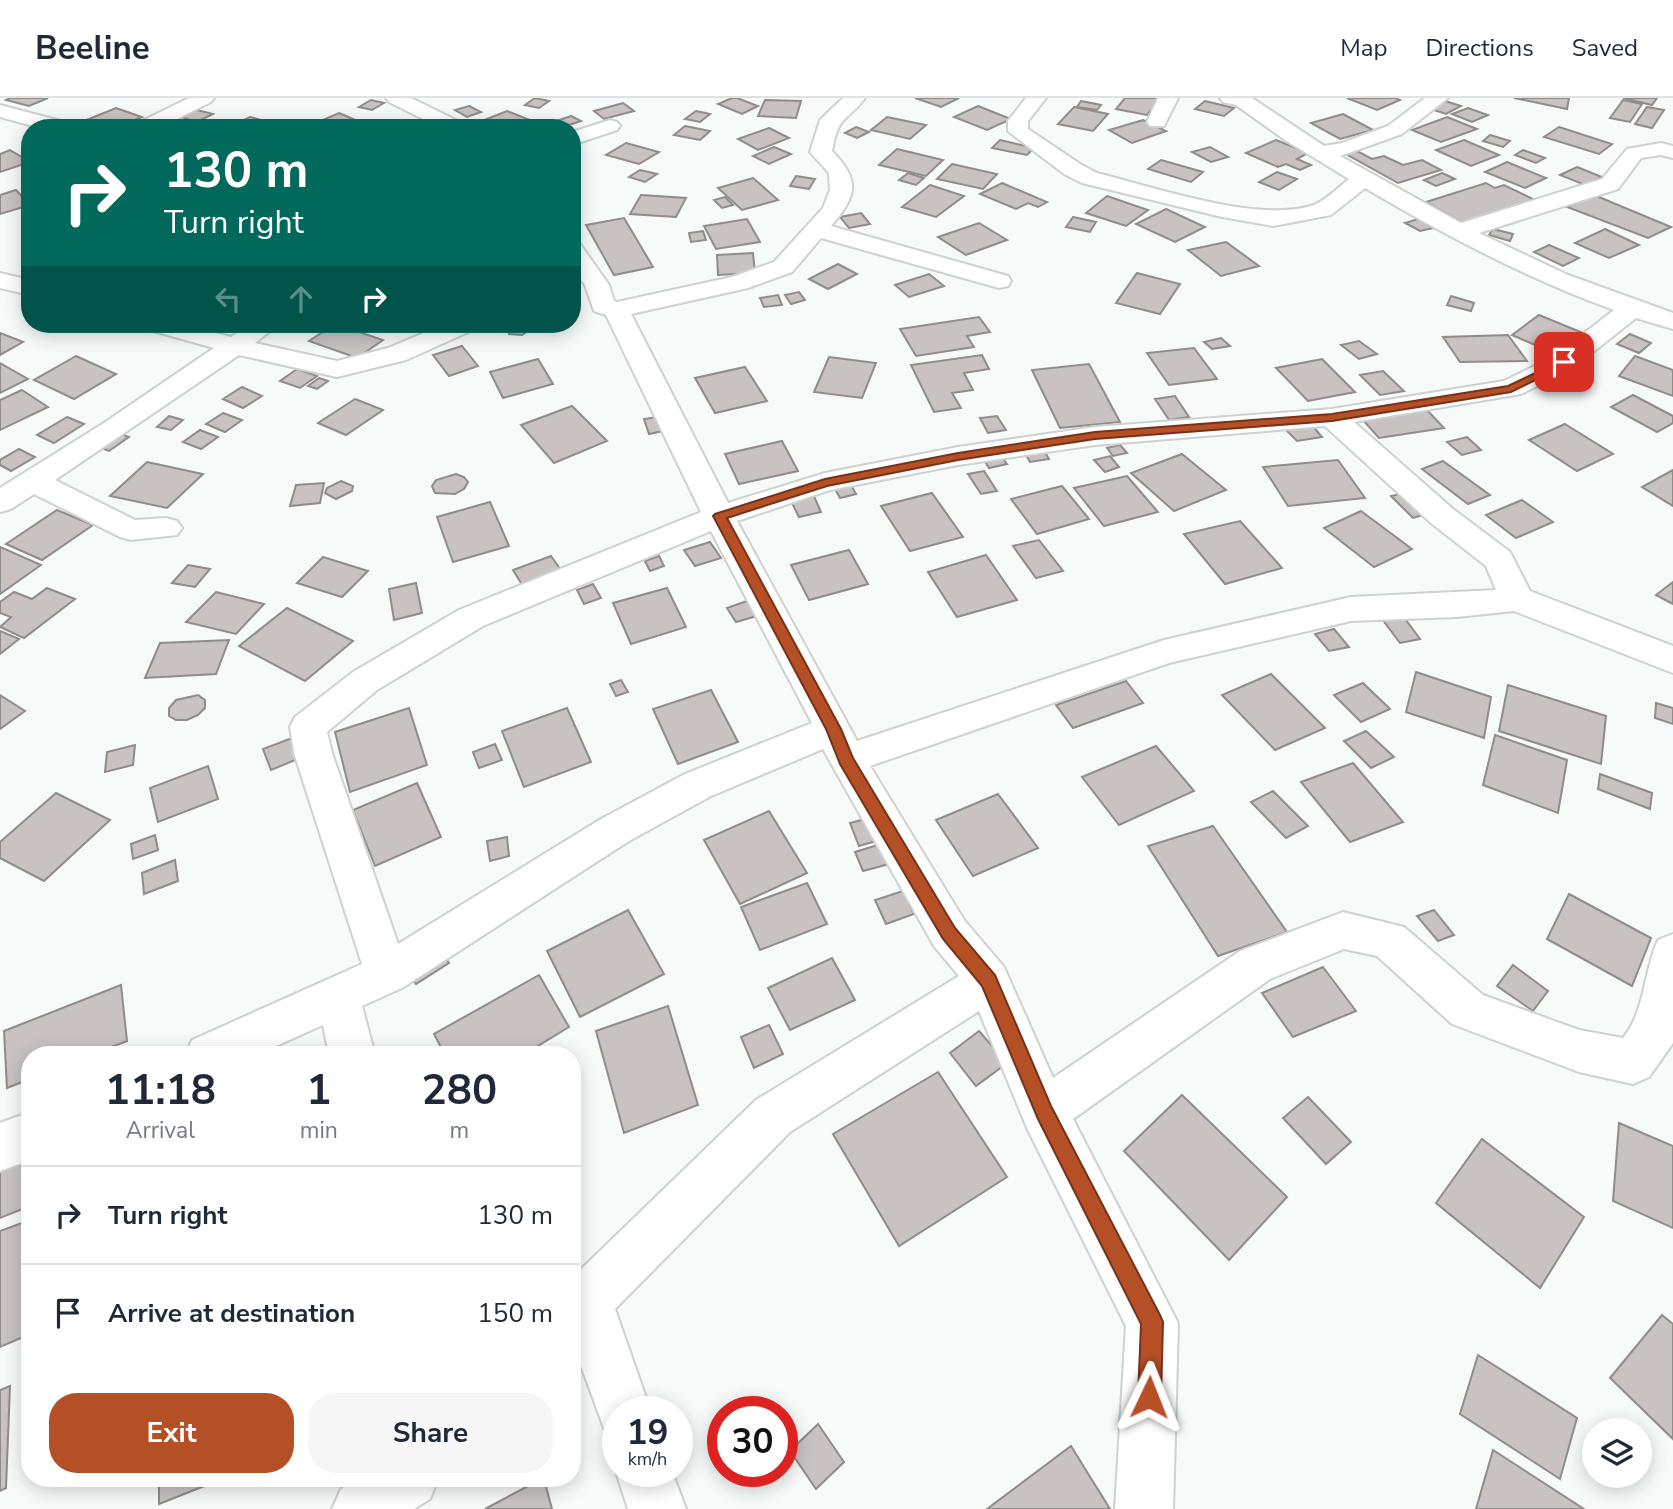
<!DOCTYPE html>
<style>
body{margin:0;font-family:"Nunito Sans",sans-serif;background:#f6f6f7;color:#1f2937;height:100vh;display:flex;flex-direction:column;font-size:26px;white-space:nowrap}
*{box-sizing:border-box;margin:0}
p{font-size:23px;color:#747a83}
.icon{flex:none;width:38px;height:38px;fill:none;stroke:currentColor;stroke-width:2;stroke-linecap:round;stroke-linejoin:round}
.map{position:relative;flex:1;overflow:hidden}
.details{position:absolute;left:21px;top:948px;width:560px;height:441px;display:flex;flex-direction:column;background:#fff;border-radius:28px;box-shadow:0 4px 18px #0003}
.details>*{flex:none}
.guide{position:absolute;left:21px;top:21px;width:560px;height:214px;border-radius:28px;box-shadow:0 4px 18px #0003;background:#00695c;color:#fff;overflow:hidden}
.fabs{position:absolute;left:1582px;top:1320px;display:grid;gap:14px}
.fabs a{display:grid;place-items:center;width:70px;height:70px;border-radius:50%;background:#fff;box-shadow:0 4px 18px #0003;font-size:35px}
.speed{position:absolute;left:602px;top:1298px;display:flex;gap:14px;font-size:35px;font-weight:700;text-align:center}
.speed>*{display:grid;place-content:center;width:91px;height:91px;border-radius:50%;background:#fff;box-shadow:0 4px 18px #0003;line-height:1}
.speed small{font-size:18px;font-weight:400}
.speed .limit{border:10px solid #d22;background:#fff;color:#111}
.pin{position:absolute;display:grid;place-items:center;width:60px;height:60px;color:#fff;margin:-30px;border-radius:14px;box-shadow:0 4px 10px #0006}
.me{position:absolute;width:77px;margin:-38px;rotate:2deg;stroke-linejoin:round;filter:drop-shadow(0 0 5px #0008)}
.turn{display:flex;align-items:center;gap:24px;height:147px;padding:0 28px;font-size:32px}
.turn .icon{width:91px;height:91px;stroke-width:2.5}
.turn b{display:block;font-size:49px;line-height:60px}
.lanes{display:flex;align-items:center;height:66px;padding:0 28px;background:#0003;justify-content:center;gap:35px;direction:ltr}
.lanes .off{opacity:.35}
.eta{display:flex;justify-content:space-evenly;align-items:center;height:119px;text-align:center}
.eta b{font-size:42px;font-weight:700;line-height:49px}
.cta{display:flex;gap:14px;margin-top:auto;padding:14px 28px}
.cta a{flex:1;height:80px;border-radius:28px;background:#b54f26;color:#fff;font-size:28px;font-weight:700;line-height:80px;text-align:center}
.cta a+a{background:#f6f6f7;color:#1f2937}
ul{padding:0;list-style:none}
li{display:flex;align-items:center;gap:21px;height:98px;padding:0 28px;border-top:2px solid #e0e1e3}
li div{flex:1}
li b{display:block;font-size:26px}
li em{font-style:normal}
header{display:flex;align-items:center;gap:42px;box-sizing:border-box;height:98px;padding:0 35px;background:#fff;border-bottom:2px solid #e0e1e3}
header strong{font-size:33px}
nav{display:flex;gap:38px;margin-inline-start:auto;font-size:24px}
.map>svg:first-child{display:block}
.building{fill:#c8c3c2;stroke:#908c8a;stroke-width:2}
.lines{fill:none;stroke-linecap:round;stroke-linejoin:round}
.minor-casing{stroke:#cdd2d0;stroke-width:4}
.minor{fill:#fff;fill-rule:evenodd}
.route{fill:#b54f26;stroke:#763319;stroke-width:2}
</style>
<header>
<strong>Beeline</strong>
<nav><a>Map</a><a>Directions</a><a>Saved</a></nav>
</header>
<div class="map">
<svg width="1673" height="1411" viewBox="0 0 1673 1411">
<rect width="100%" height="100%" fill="#f6faf9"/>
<g class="building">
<polygon points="10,0 48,0 29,8 6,2"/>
<polygon points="535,0 549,3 539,10 525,7"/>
<polygon points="732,0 737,0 758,8 742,16 718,6"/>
<polygon points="915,0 959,0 941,9"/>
<polygon points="1125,0 1161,0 1147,17 1116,11"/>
<polygon points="1347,0 1395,0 1400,2 1377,12"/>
<polygon points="1514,0 1569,0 1567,11"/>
<polygon points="1623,0 1657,0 1652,7"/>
<polygon points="371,2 384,5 372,12 359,9"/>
<polygon points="765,2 801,3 796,20 758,18"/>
<polygon points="1623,2 1642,6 1630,24 1610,20"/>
<polygon points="1081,3 1101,7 1097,12 1077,9"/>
<polygon points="1205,3 1234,10 1224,18 1195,11"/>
<polygon points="1445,3 1461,8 1446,16 1431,11"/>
<polygon points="623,5 634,13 604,21 594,13"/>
<polygon points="469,8 481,14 467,19 455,12"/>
<polygon points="978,8 1011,21 987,32 954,19"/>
<polygon points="1074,9 1108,16 1093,33 1058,26"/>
<polygon points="1647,9 1664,12 1652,30 1635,26"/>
<polygon points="116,10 142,19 116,30 104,30 84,23"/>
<polygon points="1468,10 1488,17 1472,24 1452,16"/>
<polygon points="197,12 213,16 197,24 181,19"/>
<polygon points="507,13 535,24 522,30 492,30 479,24"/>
<polygon points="696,13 710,16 700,24 685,21"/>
<polygon points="339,15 360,24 345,30 332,30 318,24"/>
<polygon points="1343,16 1373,32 1340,41 1311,25"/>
<polygon points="571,18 581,23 563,29 553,24"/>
<polygon points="250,19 279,27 273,30 227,30"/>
<polygon points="887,19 926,27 910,41 871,32"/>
<polygon points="1447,19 1477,31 1441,44 1412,32"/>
<polygon points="1143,22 1166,33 1132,45 1109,32"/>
<polygon points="685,28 710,33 700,42 674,37"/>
<polygon points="856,29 869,34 857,40 845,35"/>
<polygon points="1559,29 1612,46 1599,56 1544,39"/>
<polygon points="769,30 789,40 758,52 738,41"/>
<polygon points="1490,37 1510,43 1503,49 1483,43"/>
<polygon points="1000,42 1034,50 1027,57 992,50"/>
<polygon points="1276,42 1308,55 1297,61 1311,67 1300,72 1286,66 1278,69 1246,55"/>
<polygon points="1464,42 1499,57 1471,68 1436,52"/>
<polygon points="626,45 659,54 639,66 606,57"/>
<polygon points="774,49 791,56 769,66 753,58"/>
<polygon points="1210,49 1228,59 1211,64 1192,54"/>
<polygon points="897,51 943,62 926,78 879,67"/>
<polygon points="10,52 30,64 0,74 0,56"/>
<polygon points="1523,52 1545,60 1536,65 1515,57"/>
<polygon points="1357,53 1372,61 1384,58 1403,67 1422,62 1441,72 1398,85 1346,56"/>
<polygon points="1161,62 1203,74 1191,84 1148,71"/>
<polygon points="1507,64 1546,80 1525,90 1485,74"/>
<polygon points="952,66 997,76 983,91 937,81"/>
<polygon points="1577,69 1602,79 1585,87 1560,77"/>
<polygon points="640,72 657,76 645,84 629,79"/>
<polygon points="1277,74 1297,81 1279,92 1259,84"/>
<polygon points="908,75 924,80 916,87 899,82"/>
<polygon points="1442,75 1455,81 1436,88 1424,82"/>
<polygon points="796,78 815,81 809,91 790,88"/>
<polygon points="753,80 778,102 742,112 718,90"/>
<polygon points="1002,85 1047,104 1038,109 1028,105 1016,111 980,96"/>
<polygon points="1486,85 1495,90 1504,87 1539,104 1469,128 1426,104"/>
<polygon points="930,87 964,98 936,119 902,109"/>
<polygon points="16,92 30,107 0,116 0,97"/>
<polygon points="641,97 686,100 676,119 630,116"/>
<polygon points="1594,97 1671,129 1648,140 1567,109"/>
<polygon points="1107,98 1148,112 1126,128 1086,115"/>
<polygon points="725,99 733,107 722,110 714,102"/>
<polygon points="1166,111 1205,129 1175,144 1136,126"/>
<polygon points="861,115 870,126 849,130 840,119"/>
<polygon points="1073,119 1096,124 1090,134 1066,129"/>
<polygon points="624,120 653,169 614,177 586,127"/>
<polygon points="747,121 760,144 716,151 704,128"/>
<polygon points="1418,121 1433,130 1420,133 1405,125"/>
<polygon points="979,125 1007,142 966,157 938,139"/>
<polygon points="1493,131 1513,136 1510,143 1489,137"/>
<polygon points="1605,131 1639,147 1609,160 1575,145"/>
<polygon points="703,133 706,142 691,144 689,135"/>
<polygon points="1226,144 1259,168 1221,178 1188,152"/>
<polygon points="1549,147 1579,160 1563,168 1534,154"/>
<polygon points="753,155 755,175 718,177 717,157"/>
<polygon points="838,166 857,176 828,191 809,181"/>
<polygon points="1137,175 1180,186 1160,216 1116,205"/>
<polygon points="929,176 944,188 909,199 895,187"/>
<polygon points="799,194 805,202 791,206 785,197"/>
<polygon points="778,197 782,207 764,209 760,200"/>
<polygon points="1451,198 1474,205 1471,213 1447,207"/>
<polygon points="1539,217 1583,235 1556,256 1512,237"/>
<polygon points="979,219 990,234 967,238 974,249 916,258 900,231"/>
<polygon points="335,226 383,242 357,260 309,243"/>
<polygon points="517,226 525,226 531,231 522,237 509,236 508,232 511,228"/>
<polygon points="0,235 23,244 0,257"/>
<polygon points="1630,236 1651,245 1639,255 1617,246"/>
<polygon points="1508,237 1527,263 1460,264 1443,239"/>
<polygon points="1221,240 1230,248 1212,251 1204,244"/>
<polygon points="1359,243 1377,256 1359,261 1341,247"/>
<polygon points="462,248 478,268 449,278 433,257"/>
<polygon points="1194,250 1217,281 1169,287 1147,255"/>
<polygon points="982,257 989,271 964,275 973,292 952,295 961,310 934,314 911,267"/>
<polygon points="76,258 116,276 74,301 34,282"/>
<polygon points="1635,258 1673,272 1673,298 1619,278"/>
<polygon points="829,259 876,265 862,300 814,294"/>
<polygon points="538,261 553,286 503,300 490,274"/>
<polygon points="1322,261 1355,294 1308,303 1276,270"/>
<polygon points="0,265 28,281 0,295"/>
<polygon points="1089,266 1120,324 1060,330 1032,272"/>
<polygon points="745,269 767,303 715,315 695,280"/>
<polygon points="297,271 317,278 300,290 280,283"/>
<polygon points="1383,273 1404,293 1380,297 1360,277"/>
<polygon points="319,280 328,283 317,291 308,288"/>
<polygon points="242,289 262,298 243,310 223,301"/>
<polygon points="22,292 48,309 0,332 0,302"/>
<polygon points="1633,297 1673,318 1673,325 1657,334 1611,309"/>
<polygon points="1175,298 1189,319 1169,322 1155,301"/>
<polygon points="355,301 383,312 346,337 318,325"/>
<polygon points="572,308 607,343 554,365 521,327"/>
<polygon points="1426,311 1444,330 1379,340 1362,321"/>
<polygon points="223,315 242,322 225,334 206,326"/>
<polygon points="169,318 183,322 171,332 157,329"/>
<polygon points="663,318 668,332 649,336 644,321"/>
<polygon points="997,318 1006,332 988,335 980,320"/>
<polygon points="67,319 84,326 54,345 37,337"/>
<polygon points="1311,326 1322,339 1297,343 1285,331"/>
<polygon points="1565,326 1613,356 1577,373 1529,342"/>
<polygon points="110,332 129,339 109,353 90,346"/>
<polygon points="200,332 218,339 201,351 183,344"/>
<polygon points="1467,339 1481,352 1462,357 1447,344"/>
<polygon points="782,343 798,373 739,386 725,356"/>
<polygon points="1120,347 1127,355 1113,358 1107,350"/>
<polygon points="19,351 35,359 11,373 0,367 0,362"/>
<polygon points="1043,351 1049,361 1030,364 1025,355"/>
<polygon points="999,355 1007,366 989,370 982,359"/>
<polygon points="1182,356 1226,392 1174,413 1131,375"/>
<polygon points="1110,358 1119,369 1105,374 1094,362"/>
<polygon points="1338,362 1365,400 1288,408 1263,369"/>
<polygon points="1443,363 1490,397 1468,406 1422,371"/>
<polygon points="147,364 203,376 167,410 110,398"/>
<polygon points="1673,372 1673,408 1642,389"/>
<polygon points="984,373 997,393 981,396 968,376"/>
<polygon points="456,376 464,379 468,384 464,391 455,396 435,395 432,388 436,382"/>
<polygon points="1127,378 1158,414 1104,428 1074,390"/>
<polygon points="341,383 353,388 352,393 336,401 325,395 327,390"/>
<polygon points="324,385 320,405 290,408 296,387"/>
<polygon points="851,387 856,396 840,400 835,391"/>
<polygon points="1062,388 1089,421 1037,436 1011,401"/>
<polygon points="1413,393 1434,414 1413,420 1391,398"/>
<polygon points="932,395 963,439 910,453 881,408"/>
<polygon points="813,396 821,414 799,419 790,401"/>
<polygon points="1522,402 1553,424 1516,440 1486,417"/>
<polygon points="490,404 509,448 453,464 437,419"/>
<polygon points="57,412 93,427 42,462 6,446"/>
<polygon points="1361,413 1412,451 1374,469 1324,430"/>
<polygon points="1240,423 1282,470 1225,486 1184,436"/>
<polygon points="1039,442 1063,473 1036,480 1013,448"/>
<polygon points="710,444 721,460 695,468 684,452"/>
<polygon points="0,449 41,467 0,496"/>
<polygon points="849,452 868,486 809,502 791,467"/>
<polygon points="986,457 1017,502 957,519 928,474"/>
<polygon points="551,458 563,475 524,490 513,472"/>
<polygon points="659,458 664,468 650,473 645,463"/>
<polygon points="323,459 368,473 342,499 297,485"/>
<polygon points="188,467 210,471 195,489 172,485"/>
<polygon points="1673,484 1673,506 1656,497"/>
<polygon points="416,485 422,515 394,522 389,491"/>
<polygon points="593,486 601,500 584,506 577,492"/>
<polygon points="47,490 75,501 24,540 0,529 11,519 0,515 0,504 14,494 32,501"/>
<polygon points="667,490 686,529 631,546 613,505"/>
<polygon points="216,494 264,506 236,536 186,524"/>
<polygon points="747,503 757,518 736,524 727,510"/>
<polygon points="287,510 353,543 305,583 239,548"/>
<polygon points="1403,518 1420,541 1400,545 1382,521"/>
<polygon points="1334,531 1349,549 1329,553 1315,536"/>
<polygon points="0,533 19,541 0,556"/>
<polygon points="229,542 216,576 145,580 160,545"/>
<polygon points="1416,574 1491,599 1484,640 1406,614"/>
<polygon points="1271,576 1325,630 1275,652 1222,597"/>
<polygon points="621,582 628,594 616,598 610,586"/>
<polygon points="1126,583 1143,605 1073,630 1056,607"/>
<polygon points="1363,585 1390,611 1361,624 1334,597"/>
<polygon points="1508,587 1606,618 1601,666 1499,633"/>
<polygon points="711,592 738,644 678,666 653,611"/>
<polygon points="0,597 25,613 0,631"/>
<polygon points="198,597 205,602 205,610 198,617 187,622 176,622 169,618 169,610 176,602"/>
<polygon points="1656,605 1673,610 1673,626 1655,620"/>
<polygon points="409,610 427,667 350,694 335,634"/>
<polygon points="567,610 591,664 524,689 502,633"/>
<polygon points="1366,633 1394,659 1371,670 1344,643"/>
<polygon points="1495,637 1567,662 1558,715 1483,687"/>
<polygon points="292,640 300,660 271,672 263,651"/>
<polygon points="495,646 502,662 479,670 473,654"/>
<polygon points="135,647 133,667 105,674 107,654"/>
<polygon points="1156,648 1194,693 1119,727 1082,679"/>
<polygon points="1353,665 1403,724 1350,744 1301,684"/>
<polygon points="208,668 218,701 158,724 150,690"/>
<polygon points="1600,676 1652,695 1650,711 1598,691"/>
<polygon points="417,685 441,739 375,768 353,712"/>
<polygon points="1273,693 1308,728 1286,740 1251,704"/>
<polygon points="56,695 110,722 44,783 0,760 0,744"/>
<polygon points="998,696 1038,750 973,778 936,722"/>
<polygon points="769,713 807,775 740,806 704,742"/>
<polygon points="877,718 886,740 859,748 850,725"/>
<polygon points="1213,728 1287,834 1218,858 1148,748"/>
<polygon points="155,737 158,752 133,761 131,746"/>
<polygon points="507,739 509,758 490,763 487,743"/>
<polygon points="881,746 889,766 863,773 855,754"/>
<polygon points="175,762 178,783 144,796 142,775"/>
<polygon points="807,785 827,826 760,852 741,809"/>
<polygon points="903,793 914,816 886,826 875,802"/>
<polygon points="1569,796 1651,840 1632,888 1547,841"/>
<polygon points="628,812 664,876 580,919 547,853"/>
<polygon points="1434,812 1454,837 1438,843 1417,818"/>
<polygon points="436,846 449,865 416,886 403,866"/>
<polygon points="832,860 855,902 790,932 768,890"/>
<polygon points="1513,867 1548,893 1533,913 1497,888"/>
<polygon points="1323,869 1356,913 1293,939 1262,895"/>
<polygon points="539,877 569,929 523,957 445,957 434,936"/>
<polygon points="121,887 127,943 91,957 30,957 30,981 7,990 4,933"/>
<polygon points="668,908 698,1007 624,1035 596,933"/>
<polygon points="769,927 783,956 754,970 741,939"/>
<polygon points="979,933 1007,965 976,988 950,955"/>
<polygon points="938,974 1007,1079 899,1148 833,1036"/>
<polygon points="1182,997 1287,1099 1229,1162 1124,1053"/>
<polygon points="1308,999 1351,1044 1326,1066 1283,1020"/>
<polygon points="1619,1025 1673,1048 1673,1130 1613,1103"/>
<polygon points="1482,1041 1584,1119 1540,1190 1436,1105"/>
<polygon points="30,1057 30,1108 0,1120 0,1069"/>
<polygon points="30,1122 30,1236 0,1249 0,1133"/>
<polygon points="1662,1217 1673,1226 1673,1341 1610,1280"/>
<polygon points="1478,1257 1577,1320 1560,1381 1460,1316"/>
<polygon points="10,1288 6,1390 0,1393 0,1292"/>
<polygon points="818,1326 844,1364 816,1391 790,1353"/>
<polygon points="1071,1348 1110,1411 987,1411"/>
<polygon points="1493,1352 1584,1411 1476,1411"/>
<polygon points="159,1381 222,1381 159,1406"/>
<polygon points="541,1381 544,1381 552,1411 485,1411"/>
</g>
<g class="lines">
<g class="minor-casing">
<g id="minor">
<polygon points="189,0 214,0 211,4 159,30 133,30 136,26"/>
<polygon points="386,0 411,0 464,26 467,30 441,30 389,4"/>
<path d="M843 0H865C846 25 839 15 832 53 860 82 858 97 831 128L1008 178 1011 183 1008 188 999 190 821 140 792 174 748 190 631 216 728 405 825 375 958 349 1095 329 1332 311 1504 283 1555 258 1614 212C1526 180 1445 137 1365 90L1331 117 1273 128 1222 119 1082 85 1064 76 1008 33V23L1026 0H1046L1028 23V31L1080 66 1097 75C1154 89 1260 126 1314 107 1326 102 1339 89 1349 81L1285 42 1236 7 1223 4 1220 0H1252L1324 48 1342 45 1388 28 1425 0H1448L1402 36 1340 58 1461 125 1602 81 1627 51 1661 45 1673 48V60L1661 57 1641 60 1618 91 1479 135 1568 177 1673 215V231L1636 220 1573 270 1521 296 1354 324 1453 411 1510 454 1530 493 1673 548V575L1514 513 1457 519 1351 523 1169 565 870 668 964 822 1004 869 1053 980 1240 853 1343 814 1404 829 1483 897 1579 932 1623 940C1646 911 1643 875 1658 842L1673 836V945L1649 979 1633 986 1579 974 1452 926 1377 858 1344 851 1270 881 1073 1021 1178 1225 1173 1411H1115L1126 1228 1027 1030 979 913 790 1034 615 1211 651 1314H618V1339L605 1333 572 1243V1180L756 1002 959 878 934 848 823 651 711 698 629 743 402 890 362 908 375 957H329L323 927 256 957H185L192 942 362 866 294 655 290 629 295 619 353 574 459 512 701 414 606 217 594 213 585 187 572 169V144L580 146 609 187 614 203 617 204 732 179 774 164 823 110 830 92 829 75 810 54 820 22ZM1325 328 1431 425 1486 468 1496 492 1351 499 1164 542 857 643 737 423 830 392 958 367 1095 347ZM711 433 812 625 685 676 601 721 398 846 332 655 327 634 377 592 483 528Z"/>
<polygon points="1158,0 1178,0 1164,28 1150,28 1147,24"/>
<polygon points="0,7 72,26 75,30 40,30 0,19"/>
<polygon points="610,22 617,24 620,28 617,32 572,47 572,34"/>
<polygon points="0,175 30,182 30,197 0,190"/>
<polygon points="142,226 183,226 231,239 249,226 279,226 255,245 337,263 388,250 445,226 479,226 475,231 406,262 337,279 239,257 55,382 135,422 166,420 177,423 182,430 177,437 131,442 120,439 34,396 11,411 0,414 0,390 104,325 214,250 146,231"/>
<polygon points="30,1014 30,1062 0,1073 0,1025"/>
<polygon points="618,1369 618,1374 672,1374 686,1411 628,1411 616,1374"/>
<polygon points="357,1381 438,1381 430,1401 414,1411 332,1411 341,1391"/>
</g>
</g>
<use href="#minor" class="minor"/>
</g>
<polygon class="route" points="1564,261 1568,262 1568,266 1511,294 1332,323 1095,341 958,362 827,388 727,420 841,631 853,660 955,830 995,877 1051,1008 1160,1217 1163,1224 1161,1299 1157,1307 1149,1310 1141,1307 1138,1299 1141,1226 1038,1021 982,888 943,841 840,666 826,631 713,418 715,416 825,381 958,355 1095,334 1332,316 1508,288"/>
</svg>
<div class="fabs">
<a><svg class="icon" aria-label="layers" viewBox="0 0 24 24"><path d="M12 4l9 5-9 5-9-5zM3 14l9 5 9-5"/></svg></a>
</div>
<div class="speed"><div>19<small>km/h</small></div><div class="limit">30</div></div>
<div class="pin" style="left:1564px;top:264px;background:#d93025"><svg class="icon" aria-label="arrive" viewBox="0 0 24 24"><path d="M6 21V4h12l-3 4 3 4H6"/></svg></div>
<svg class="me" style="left:1149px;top:1299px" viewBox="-20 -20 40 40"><path d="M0-17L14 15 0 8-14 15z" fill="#b54f26" stroke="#fff" stroke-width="4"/></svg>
<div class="guide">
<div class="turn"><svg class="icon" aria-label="right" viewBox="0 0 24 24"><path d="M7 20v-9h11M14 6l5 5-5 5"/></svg><div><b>130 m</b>Turn right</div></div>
<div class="lanes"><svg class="icon off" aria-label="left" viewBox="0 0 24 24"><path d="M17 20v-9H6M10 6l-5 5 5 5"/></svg><svg class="icon off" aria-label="ahead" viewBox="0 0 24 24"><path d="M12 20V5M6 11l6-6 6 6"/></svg><svg class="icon" aria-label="right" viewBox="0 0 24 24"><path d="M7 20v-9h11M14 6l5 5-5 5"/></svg></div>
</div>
<section class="details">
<div class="eta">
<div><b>11:18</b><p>Arrival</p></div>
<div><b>1</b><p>min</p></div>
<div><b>280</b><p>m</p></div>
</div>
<ul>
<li><svg class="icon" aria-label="right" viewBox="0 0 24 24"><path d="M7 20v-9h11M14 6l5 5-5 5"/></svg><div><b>Turn right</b></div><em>130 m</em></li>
<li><svg class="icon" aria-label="arrive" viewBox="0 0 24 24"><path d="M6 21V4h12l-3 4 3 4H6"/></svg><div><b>Arrive at destination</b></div><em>150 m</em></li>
</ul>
<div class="cta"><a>Exit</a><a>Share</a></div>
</section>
</div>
